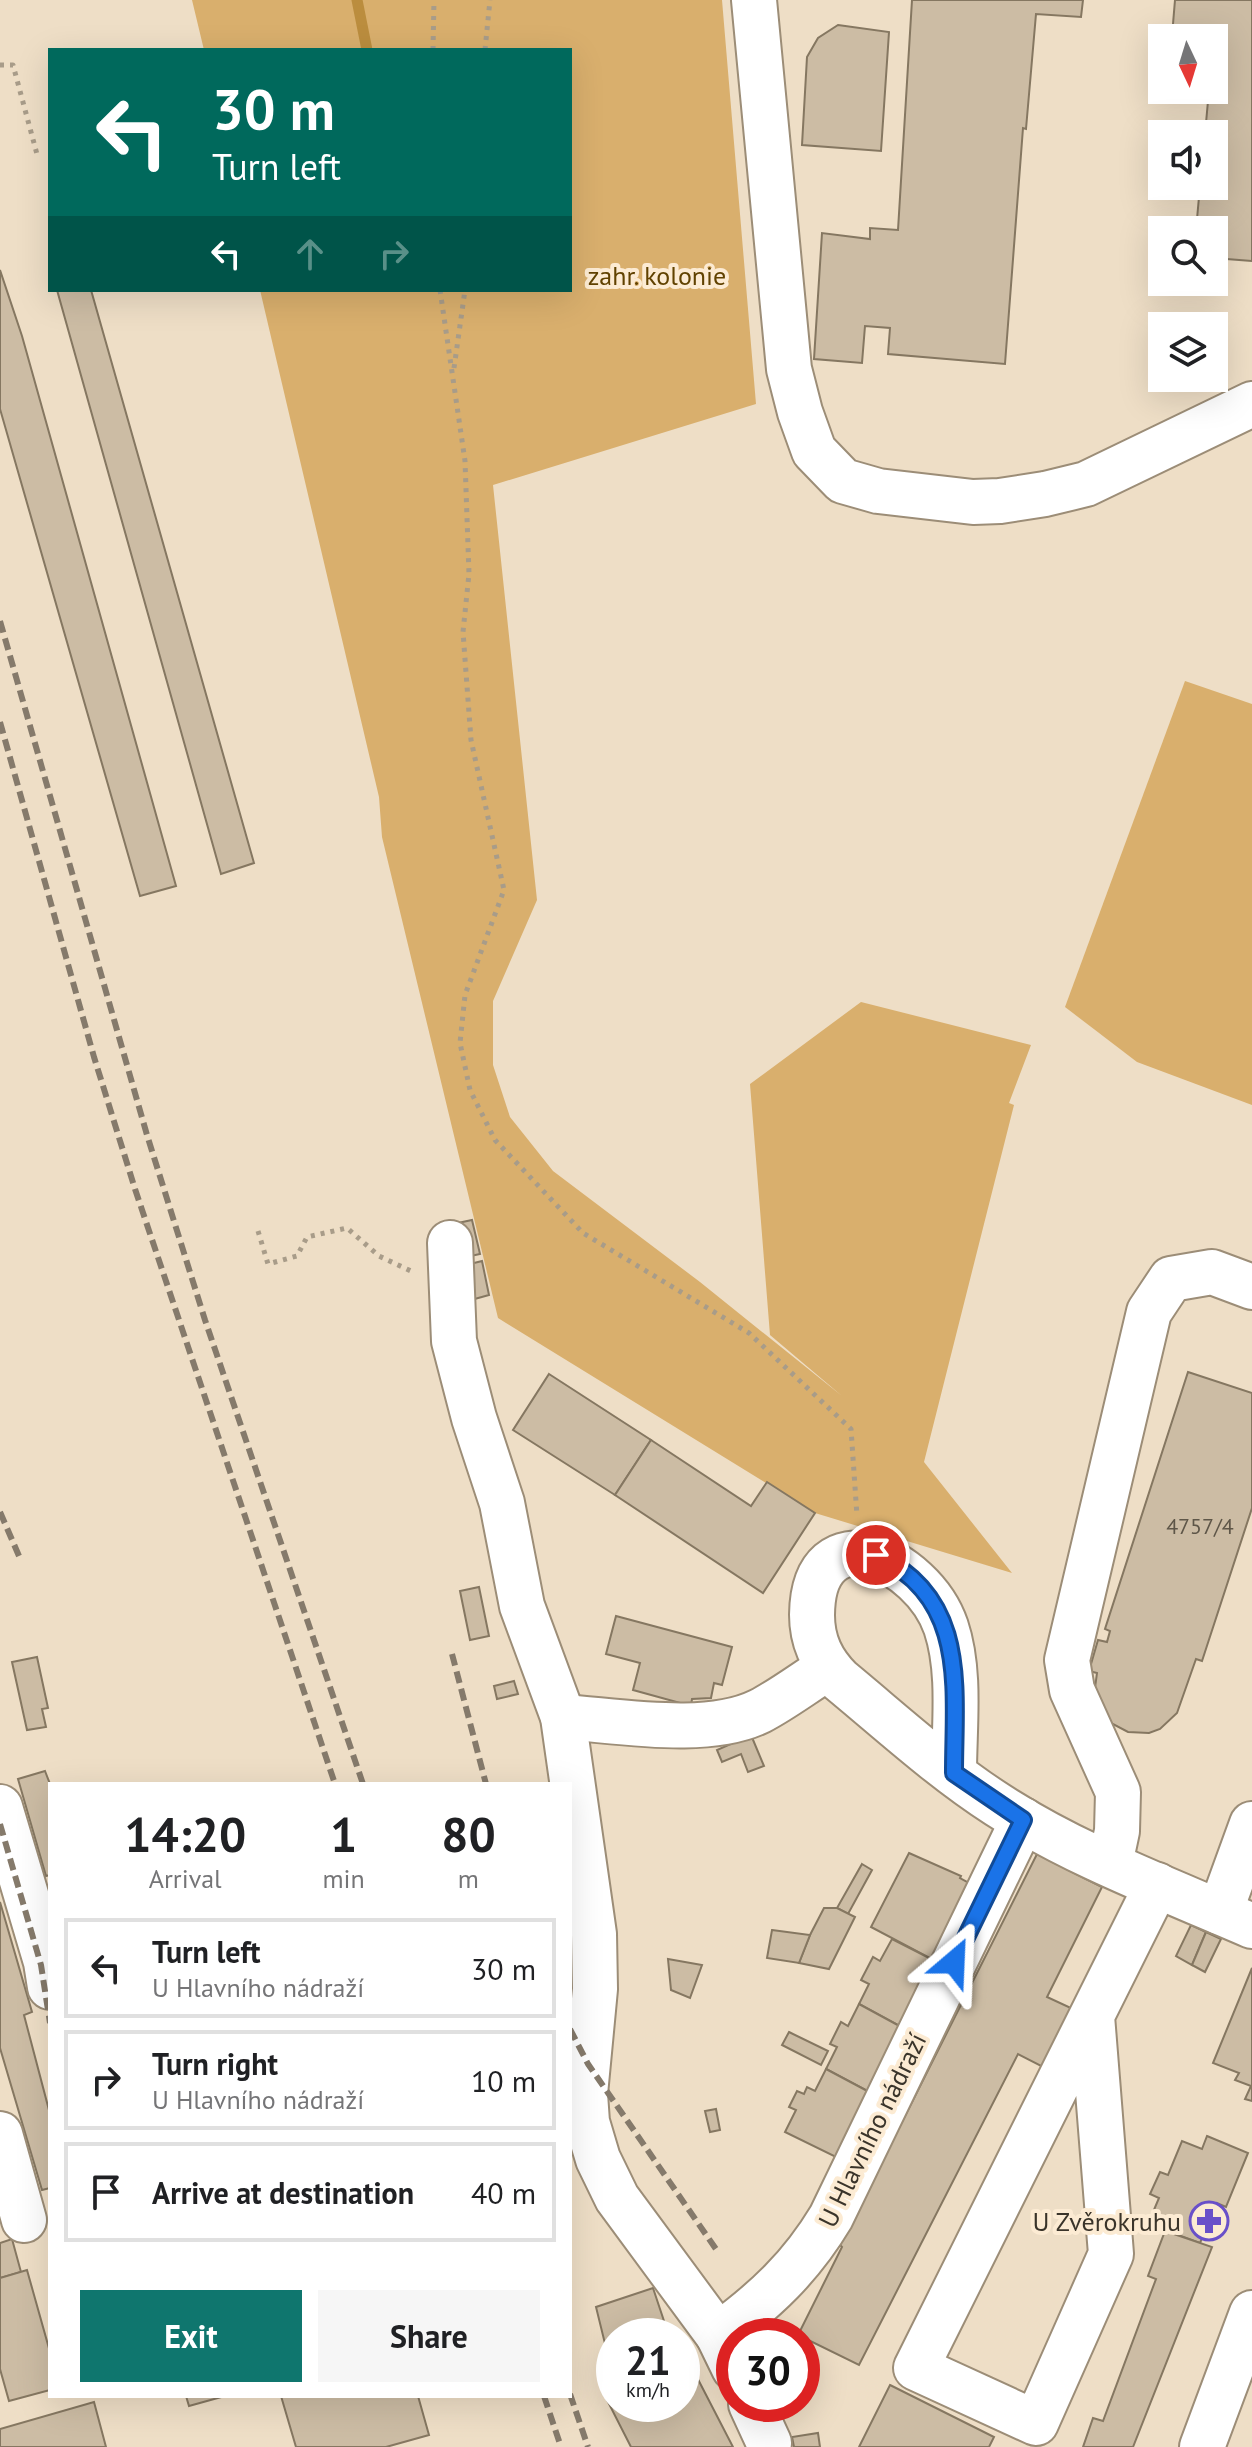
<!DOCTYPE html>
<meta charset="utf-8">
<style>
body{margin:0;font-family:"PT Sans",sans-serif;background:#f6f6f6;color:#202124;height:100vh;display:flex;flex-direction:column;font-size:30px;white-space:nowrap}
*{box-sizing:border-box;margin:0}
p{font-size:26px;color:#757577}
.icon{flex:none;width:44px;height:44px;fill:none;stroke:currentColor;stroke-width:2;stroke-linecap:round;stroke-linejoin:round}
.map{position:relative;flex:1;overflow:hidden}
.side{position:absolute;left:48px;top:1782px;width:524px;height:616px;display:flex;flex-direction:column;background:#fff;border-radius:0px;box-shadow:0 8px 32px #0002}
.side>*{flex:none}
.guide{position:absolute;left:48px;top:48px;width:524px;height:244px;border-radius:0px;box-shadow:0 8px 32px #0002;background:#00695c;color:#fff;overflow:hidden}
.needle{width:52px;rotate:176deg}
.controls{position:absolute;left:1148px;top:24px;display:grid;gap:16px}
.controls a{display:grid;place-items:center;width:80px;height:80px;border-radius:0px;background:#fff;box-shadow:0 8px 32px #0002;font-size:40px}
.speed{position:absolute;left:596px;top:2318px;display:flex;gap:16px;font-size:40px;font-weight:700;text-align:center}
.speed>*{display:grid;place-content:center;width:104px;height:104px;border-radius:50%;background:#fff;box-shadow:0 8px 32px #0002;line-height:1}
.speed small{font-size:20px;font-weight:400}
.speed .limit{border:12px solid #d22;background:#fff;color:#111}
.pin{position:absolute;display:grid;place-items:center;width:68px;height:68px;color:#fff;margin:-34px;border:4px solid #fff;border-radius:50%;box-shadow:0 2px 8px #0007}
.me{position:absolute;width:88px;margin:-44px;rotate:26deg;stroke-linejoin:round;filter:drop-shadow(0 0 6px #0008)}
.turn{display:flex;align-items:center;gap:28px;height:168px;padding:0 32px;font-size:36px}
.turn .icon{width:104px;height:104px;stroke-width:2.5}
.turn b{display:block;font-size:56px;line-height:68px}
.lanes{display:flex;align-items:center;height:76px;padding:0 32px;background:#0003;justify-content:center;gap:40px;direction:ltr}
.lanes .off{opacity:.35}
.eta{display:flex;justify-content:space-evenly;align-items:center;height:136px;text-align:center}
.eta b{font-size:48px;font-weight:800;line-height:56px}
.button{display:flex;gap:16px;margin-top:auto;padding:16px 32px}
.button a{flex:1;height:92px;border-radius:0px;background:#0f766e;color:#fff;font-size:32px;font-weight:800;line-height:92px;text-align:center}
.button a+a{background:#f6f6f6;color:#202124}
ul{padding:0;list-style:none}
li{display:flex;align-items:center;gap:24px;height:100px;margin:0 16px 12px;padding:0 16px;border:4px solid #e0e0e0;border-radius:0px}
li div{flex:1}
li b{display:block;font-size:30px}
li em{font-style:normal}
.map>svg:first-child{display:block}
.green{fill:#d9af6d}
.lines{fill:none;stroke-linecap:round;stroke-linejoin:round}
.stream{stroke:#bb8d3e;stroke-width:11}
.building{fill:#ccbca4;stroke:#857761;stroke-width:2}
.minor-casing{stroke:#9c8d77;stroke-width:48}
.path{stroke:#a89c89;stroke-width:5;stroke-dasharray:4 6;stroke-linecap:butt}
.minor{stroke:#fff;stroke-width:44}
.rail{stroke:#857a6b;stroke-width:6;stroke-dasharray:12 6;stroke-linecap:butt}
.route-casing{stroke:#114b97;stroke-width:20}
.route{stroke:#1a73e8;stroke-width:14}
.labels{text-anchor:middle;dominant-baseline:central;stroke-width:8;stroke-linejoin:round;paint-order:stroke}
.number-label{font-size:22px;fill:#5e5648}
.park-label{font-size:26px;fill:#614200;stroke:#fcebd3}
.street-label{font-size:26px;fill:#3a342a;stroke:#fcebd3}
.poi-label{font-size:26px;fill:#3a342a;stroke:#fcebd3;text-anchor:end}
</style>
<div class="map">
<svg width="1252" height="2447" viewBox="0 0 1252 2447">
<rect width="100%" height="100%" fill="#eedec6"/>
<g class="green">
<polygon points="192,0 722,0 756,404 493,485 537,900 493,1001 493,1065 510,1117 553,1171 700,1282 842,1396 770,1335 750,1084 861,1002 1031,1045 1009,1103 1014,1105 924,1462 1012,1573 815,1513 498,1318 382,837 379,797 260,290 570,290 570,50 204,50"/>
<polygon points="1185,681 1252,704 1252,1105 1137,1062 1065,1007"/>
</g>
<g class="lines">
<polyline class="stream" points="357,0 367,50"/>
</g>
<g class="building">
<polygon points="912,0 1083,0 1081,17 1036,14 1026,129 1023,128 1005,364 888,354 890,328 865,326 862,363 814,359 822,233 870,239 870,228 898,230"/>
<polygon points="1175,0 1252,0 1252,261 1214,258 1214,230 1196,230 1200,186 1214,186 1214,134 1205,134 1209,90 1214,90 1214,38 1172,36"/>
<polygon points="838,25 889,32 881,151 802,145 807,57 818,38"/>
<polygon points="0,270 22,336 176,886 140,896 0,409"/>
<polygon points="57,290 91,290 254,863 221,874"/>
<polygon points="472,1220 480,1254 461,1258 453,1224"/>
<polygon points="482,1261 489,1295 471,1300 462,1266"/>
<polygon points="1188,1372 1252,1393 1252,1508 1202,1661 1196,1659 1177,1713 1160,1729 1149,1733 1128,1732 1109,1722 1094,1695 1097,1673 1089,1671 1098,1640 1107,1642 1110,1631 1105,1629"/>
<polygon points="549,1374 651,1440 615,1495 513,1430"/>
<polygon points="651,1440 751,1506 767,1482 815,1513 763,1593 615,1495"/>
<polygon points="479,1587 489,1636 470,1640 460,1591"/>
<polygon points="616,1616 732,1647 722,1685 714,1683 711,1698 692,1699 691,1706 633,1690 640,1663 606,1654"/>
<polygon points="37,1657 48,1708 42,1709 46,1727 27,1730 12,1662"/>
<polygon points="514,1681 518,1694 497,1699 494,1686"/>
<polygon points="751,1735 764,1766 748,1772 741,1754 722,1762 717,1750"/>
<polygon points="45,1771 50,1784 50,1875 46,1876 18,1779"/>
<polygon points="909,1853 961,1876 960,1878 978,1888 939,1963 871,1927"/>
<polygon points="1037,1854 1102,1887 1047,1997 1073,2009 1043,2067 1018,2054 859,2365 798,2335 842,2247 840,2245"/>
<polygon points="862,1864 872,1870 848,1914 837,1908"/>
<polygon points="0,1902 32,2012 24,2015 50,2114 50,2188 42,2190 0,2048"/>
<polygon points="824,1908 837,1908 855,1917 829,1969 799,1963 810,1935"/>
<polygon points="1191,1925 1206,1932 1192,1965 1176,1956"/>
<polygon points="772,1930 810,1935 799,1963 767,1958"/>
<polygon points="1206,1932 1221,1939 1205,1972 1192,1965"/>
<polygon points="892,1939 939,1963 905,2029 859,2004 869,1984 861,1980 873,1957 880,1961"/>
<polygon points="668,1959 702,1965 690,1998 671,1990"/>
<polygon points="1252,1968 1252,2101 1245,2099 1251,2086 1235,2080 1239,2073 1213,2063"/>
<polygon points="859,2004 905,2029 873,2094 826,2069 837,2047 830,2044 841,2022 848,2026"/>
<polygon points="789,2032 828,2051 821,2065 782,2045"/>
<polygon points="826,2069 873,2094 840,2159 785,2132 796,2110 789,2107 797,2091 804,2094 807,2087 815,2091"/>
<polygon points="716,2109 720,2130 710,2132 705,2111"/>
<polygon points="1207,2136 1248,2153 1226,2207 1217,2203 1200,2243 1148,2224 1159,2198 1150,2194 1160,2172 1168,2175 1182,2141 1202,2149"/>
<polygon points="1165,2231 1212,2247 1133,2447 1083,2447 1093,2418 1103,2421 1156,2279 1148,2276"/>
<polygon points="12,2239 21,2272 0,2278 0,2243"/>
<polygon points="27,2270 50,2352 50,2390 9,2401 0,2369 0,2278"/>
<polygon points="653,2288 669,2336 614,2336 614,2358 609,2360 596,2307"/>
<polygon points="687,2358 733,2447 631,2447 605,2396 614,2391 614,2404 682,2404 682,2361"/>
<polygon points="890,2385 994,2437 989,2447 859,2447"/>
<polygon points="186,2396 225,2396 189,2406"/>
<polygon points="281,2396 418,2396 429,2435 386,2447 296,2447"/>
<polygon points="94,2402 106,2447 0,2447 0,2429"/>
<polygon points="818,2433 820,2447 794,2447 792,2437"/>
</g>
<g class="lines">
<g class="minor-casing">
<g id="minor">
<polyline points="754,0 789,369 800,412 814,451 843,481 878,491 973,502 1000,501 1045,494 1086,484 1252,404"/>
<polyline points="450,1243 454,1341 474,1418 502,1503 522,1606 563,1717 594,1934 595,1989 585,2094 587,2122 598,2159 617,2198 718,2335"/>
<path d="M563 1717C621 1721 708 1737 760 1711 783 1699 805 1682 828 1668"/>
<path d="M954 1773C954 1726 961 1672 946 1627 922 1557 813 1510 812 1615 812 1642 822 1662 840 1680 892 1723 942 1769 998 1805 1077 1856 1167 1889 1252 1926"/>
<polyline points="0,1807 46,1962 50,1987"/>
<polyline points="1110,1864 1117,1831 1118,1792 1072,1690 1067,1660 1149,1312 1171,1279 1212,1272 1252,1287"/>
<polyline points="1220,1912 1252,1824"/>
<polyline points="1092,2016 1111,2254 1036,2423 916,2368 1157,1885"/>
<polyline points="0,2134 24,2220"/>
<path d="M734 2368 718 2335C766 2300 801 2267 831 2217L1023 1820"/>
<polyline points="751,2404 769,2443"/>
<polyline points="1202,2447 1252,2313"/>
</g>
</g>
<g class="path">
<polyline points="433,50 434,0"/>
<polyline points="485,50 490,0"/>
<polyline points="0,65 13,65 38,158"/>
<polyline points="440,290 465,461 469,574 463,632 471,740 504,890 465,995 460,1043 470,1090 495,1140 583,1233 749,1333 851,1429 857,1516"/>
<polyline points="454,368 465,290"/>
<polyline points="258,1231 268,1264 297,1256 307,1237 347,1228 379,1256 411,1271"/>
</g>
<use href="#minor" class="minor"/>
<g class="rail">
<polyline points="0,621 147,1135 205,1320 363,1784"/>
<polyline points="0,722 94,1057 135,1189 335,1784"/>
<polyline points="0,1512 19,1556"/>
<polyline points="452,1654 486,1784"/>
<polyline points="0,1824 41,1965 50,2023"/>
<polyline points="570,2029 588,2064 718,2252"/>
<polyline points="570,2394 588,2447"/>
<polyline points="544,2396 561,2447"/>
</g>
</g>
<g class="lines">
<g class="route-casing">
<path id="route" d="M876 1555C969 1598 954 1688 954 1773L1023 1820 954 1962"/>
</g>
<use href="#route" class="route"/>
</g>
<defs>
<g id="pharmacy-ring" transform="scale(2)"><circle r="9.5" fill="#fcebd3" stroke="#6950c9" stroke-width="1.5"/><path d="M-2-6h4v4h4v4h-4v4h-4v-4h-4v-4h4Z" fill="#6950c9"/></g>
</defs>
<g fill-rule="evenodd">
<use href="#pharmacy-ring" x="1209" y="2221"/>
</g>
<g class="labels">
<g class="number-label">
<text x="1200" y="1526">4757/4</text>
</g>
<g class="park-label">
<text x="657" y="275">zahr. kolonie</text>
</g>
<g class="street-label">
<text transform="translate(872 2130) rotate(-64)">U Hlavního nádraží</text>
</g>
<g class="poi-label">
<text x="1181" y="2221">U Zvěrokruhu</text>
</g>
</g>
</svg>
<div class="controls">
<a><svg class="needle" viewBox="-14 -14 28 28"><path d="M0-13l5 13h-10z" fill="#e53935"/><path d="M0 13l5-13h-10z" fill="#757577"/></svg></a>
<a><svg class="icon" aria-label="sound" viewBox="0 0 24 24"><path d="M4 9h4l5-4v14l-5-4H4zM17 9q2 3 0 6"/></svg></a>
<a><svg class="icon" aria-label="search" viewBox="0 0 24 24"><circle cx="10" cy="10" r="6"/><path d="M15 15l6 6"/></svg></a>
<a><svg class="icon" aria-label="layers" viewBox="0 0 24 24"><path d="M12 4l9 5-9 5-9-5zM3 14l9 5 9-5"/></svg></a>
</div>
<div class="speed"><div>21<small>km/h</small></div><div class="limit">30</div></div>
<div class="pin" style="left:876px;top:1555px;background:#d93025"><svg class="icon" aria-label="arrive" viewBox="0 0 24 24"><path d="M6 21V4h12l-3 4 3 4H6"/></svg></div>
<svg class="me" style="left:954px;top:1962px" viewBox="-20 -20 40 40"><path d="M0-17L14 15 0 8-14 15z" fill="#1a73e8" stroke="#fff" stroke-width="4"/></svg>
<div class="guide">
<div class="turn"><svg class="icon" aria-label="left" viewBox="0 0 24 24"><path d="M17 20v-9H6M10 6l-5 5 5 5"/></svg><div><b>30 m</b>Turn left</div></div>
<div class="lanes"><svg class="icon" aria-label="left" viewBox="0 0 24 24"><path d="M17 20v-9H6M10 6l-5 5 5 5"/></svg><svg class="icon off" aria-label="ahead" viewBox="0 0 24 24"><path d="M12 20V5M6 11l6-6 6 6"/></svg><svg class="icon off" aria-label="right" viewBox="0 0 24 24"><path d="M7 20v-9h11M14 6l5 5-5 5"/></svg></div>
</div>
<section class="side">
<div class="eta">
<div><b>14:20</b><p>Arrival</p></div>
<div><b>1</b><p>min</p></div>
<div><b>80</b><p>m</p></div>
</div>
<ul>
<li><svg class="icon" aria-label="left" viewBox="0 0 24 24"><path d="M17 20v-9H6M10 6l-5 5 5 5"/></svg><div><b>Turn left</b><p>U Hlavního nádraží</p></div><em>30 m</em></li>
<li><svg class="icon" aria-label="right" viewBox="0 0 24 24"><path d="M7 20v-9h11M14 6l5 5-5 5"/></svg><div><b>Turn right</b><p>U Hlavního nádraží</p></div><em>10 m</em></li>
<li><svg class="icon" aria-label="arrive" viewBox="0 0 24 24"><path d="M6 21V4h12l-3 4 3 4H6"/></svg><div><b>Arrive at destination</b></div><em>40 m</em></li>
</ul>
<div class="button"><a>Exit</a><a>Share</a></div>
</section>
</div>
